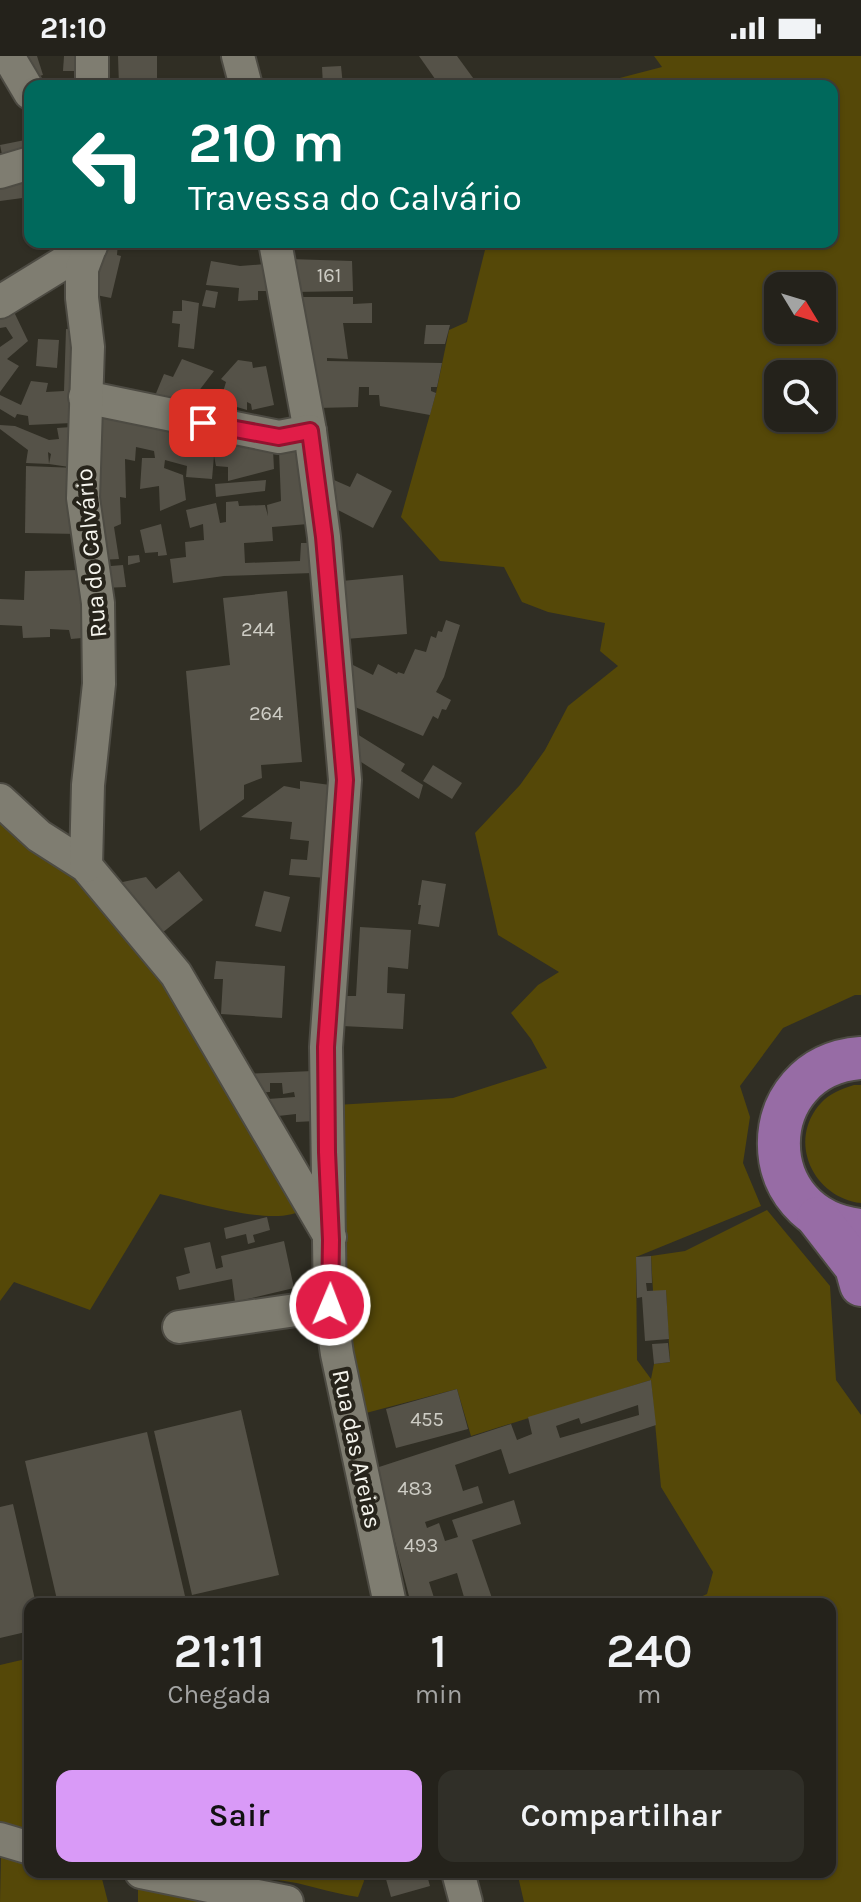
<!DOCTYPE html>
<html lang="pt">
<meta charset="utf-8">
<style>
body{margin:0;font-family:Karla,sans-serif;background:#302f28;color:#f1f3f6;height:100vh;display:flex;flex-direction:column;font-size:30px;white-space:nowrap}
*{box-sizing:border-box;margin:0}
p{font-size:26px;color:#a3a4a3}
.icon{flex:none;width:44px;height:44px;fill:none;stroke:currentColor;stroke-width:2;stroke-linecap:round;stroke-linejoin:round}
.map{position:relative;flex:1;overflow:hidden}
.side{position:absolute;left:24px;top:1542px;width:812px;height:280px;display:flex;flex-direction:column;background:#24221b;border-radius:16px;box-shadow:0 2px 6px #0004,0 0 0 2px #413f3a}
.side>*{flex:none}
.top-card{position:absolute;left:24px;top:24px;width:814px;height:168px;border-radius:16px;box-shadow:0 2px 6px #0004,0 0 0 2px #413f3a;background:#00695c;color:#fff;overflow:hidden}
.needle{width:52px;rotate:128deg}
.tools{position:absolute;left:764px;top:216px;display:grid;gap:16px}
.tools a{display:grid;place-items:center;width:72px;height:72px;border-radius:16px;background:#24221b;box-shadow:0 2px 6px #0004,0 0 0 2px #413f3a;font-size:40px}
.pin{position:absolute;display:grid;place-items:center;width:68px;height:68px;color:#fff;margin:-34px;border-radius:16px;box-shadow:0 4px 12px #0006}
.me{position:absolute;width:88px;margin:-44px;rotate:1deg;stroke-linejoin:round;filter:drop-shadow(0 0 6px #0008)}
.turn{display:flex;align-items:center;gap:28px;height:168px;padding:0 32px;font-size:36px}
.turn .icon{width:104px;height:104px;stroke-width:2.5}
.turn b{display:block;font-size:56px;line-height:68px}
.eta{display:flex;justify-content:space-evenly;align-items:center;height:136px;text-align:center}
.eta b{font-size:48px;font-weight:600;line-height:56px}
.primary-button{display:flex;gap:16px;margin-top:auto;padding:16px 32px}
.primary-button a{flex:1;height:92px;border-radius:16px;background:#d99af7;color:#111;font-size:32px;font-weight:600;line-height:92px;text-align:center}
.primary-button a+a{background:#302f28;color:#f1f3f6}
.status{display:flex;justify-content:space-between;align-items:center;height:56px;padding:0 40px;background:#24221b;direction:ltr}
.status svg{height:22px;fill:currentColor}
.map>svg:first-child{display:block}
.green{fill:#554808;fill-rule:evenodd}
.building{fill:#555248;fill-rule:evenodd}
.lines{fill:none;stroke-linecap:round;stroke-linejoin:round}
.minor-casing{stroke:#4d4b43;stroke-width:36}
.major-casing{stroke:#4d4b43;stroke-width:46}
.minor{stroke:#7f7d71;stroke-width:32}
.major{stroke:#976ca5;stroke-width:42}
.route-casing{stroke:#92132f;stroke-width:20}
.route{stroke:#e11d48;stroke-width:14}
.labels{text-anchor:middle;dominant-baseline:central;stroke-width:8;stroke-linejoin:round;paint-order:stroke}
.number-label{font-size:20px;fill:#cdccc4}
.street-label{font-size:24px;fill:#f5f4ed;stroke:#27241b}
</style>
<div class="status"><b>21:10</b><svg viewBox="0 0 49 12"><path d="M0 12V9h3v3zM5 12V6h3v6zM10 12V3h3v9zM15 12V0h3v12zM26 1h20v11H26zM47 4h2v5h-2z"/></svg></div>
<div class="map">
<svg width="861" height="1846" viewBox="0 0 861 1846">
<rect width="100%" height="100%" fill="#302e24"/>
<g class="green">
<path d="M654 0H861V939H855L783 972 740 1030 750 1061 743 1107 761 1150 636 1201 637 1304 651 1323 654 1308 670 1306 666 1235H653L651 1200 685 1195 767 1154 830 1230 836 1324 861 1359V1846H524L517 1816H830V1548H685L707 1538 713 1516 661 1431 651 1324 471 1380 457 1333 366 1357 345 1280 336 1049 453 1042 547 1012 531 983 511 957 538 929 559 916 498 879 475 777 520 729 545 694 568 650 618 610 600 595 605 567 548 556 522 546 504 511 440 505 401 461 436 337 449 274 467 266 487 186H832V30H589L662 11ZM778 230H822V274H778ZM778 318H822V362H778Z"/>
<path d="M0 753 78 814 150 900 304 1152C280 1174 192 1145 160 1138L90 1254 14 1226 0 1245Z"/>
<path d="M854 1029H861V1147C814 1142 786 1085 821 1047 830 1037 842 1033 854 1029Z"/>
<polygon points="30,1602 30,1778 0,1770 0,1609"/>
<polygon points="1,1801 30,1803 30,1816 85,1816 101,1819 108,1846 0,1846"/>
<path d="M273 1816H363L364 1825 358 1841C329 1837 306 1827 277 1824Z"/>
<polygon points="138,1832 209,1846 138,1846"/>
</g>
<g class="building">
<polygon points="18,0 37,0 43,19 26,24"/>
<polygon points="64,0 88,0 88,15 63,15"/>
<polygon points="118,0 157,0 157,30 119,30"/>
<polygon points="419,0 457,0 476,26 470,30 440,30"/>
<polygon points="341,10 343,30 323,30 322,11"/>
<polygon points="30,83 30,102 4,108 0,89"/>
<polygon points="30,119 30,141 0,145 0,124"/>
<polygon points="101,186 118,186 117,199 121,200 111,242 91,238"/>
<polygon points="289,203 352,205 353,235 295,236"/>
<polygon points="211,205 240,210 265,208 269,235 258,235 258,244 238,245 239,232 206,229"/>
<polygon points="206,234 218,236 215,252 202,250"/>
<polygon points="296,241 353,241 353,248 372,247 372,267 343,267 348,303 327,302 327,305 442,307 437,331 431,331 431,335 436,337 430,359 380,350 379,339 369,339 369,331 359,331 358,351 317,352"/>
<polygon points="182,244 199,247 194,293 178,291 180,268 172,267 173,255 182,255"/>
<polygon points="10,256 15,258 28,285 7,303 19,310 0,336 0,291 13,282 6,271 0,272 0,260"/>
<polygon points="426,269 450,269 445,288 424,288"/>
<polygon points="66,273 79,274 72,367 29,369 28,360 17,358 15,362 0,353 0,339 21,349 31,325 48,327 46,336 64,335"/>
<polygon points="38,283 59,284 57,312 36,310"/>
<polygon points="182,303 214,315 185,353 152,347 164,318 173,321"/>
<polygon points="238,304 252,306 253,312 266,310 274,349 252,354 251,348 247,346 247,354 220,346 226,326 221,323"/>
<polygon points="92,355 273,394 274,413 228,425 228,411 216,410 214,400 212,423 186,421 187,410 165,404 164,412 183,419 186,444 160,455 159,430 140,433 142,402 155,402 154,395 136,391 135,405 125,403 126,442 120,441 121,468 114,471 119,503 100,504"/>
<polygon points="0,369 15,370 49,384 59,383 57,372 71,371 69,411 49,408 51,398 48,396 49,408 26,407 28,394 0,373"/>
<polygon points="303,393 308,468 272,471 273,485 244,487 245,507 300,505 301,487 312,487 313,517 224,520 173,527 170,503 186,501 185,486 204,484 203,468 190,472 186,454 216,447 220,467 226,466 226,446 238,445 239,450 265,449 268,460 267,449 281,445 279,395"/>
<polygon points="26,410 77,412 78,478 25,477"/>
<polygon points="357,417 392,435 373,472 338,454 334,424 350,431"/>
<polygon points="266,424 265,435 216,441 215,428"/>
<polygon points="161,468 167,499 158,500 158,496 145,497 140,474"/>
<polygon points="139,499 140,506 128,509 128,500"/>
<polygon points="123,509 126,531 102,532 99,511"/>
<polygon points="80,514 95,565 82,566 82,582 71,583 69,574 50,573 50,581 23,582 22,570 0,569 0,543 24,544 25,515"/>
<polygon points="403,519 407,578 346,583 342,525"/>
<polygon points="287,535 302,706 261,709 262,722 244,729 244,743 200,775 186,615 230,609 223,542"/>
<polygon points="446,564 460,569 444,621 436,636 451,644 446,654 442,653 438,663 433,660 423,680 355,651 351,608 373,619 378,608 397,618 398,616 404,618 415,593 426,596 431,580 436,582 438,575 442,576"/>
<polygon points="357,678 405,708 401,715 423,729 419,743 358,704"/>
<polygon points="433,709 462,727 452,743 423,725"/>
<polygon points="300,725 338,730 326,822 289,819 291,803 307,804 309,785 290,783 292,766 241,761 284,730 300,733"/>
<polygon points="179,815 203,844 162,877 118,827 146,821 156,833"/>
<polygon points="422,824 446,828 439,871 418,868 421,849 418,849"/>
<polygon points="264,835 290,841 281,876 255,870"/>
<polygon points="360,871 411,874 408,913 388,911 387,937 405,938 403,973 342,970 344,940 356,940"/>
<polygon points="216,905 285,910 282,962 221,958 223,923 214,923"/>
<polygon points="313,1015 316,1065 296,1066 296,1058 269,1061 268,1043 295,1041 294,1036 283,1038 282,1027 270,1027 270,1036 252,1037 243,1018"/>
<polygon points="267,1161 270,1174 253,1179 255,1186 248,1188 246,1178 226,1183 224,1172"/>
<polygon points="284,1185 294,1232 235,1246 232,1223 179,1234 176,1221 190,1217 184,1192 210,1186 216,1213 223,1211 221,1200"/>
<polygon points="651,1200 652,1227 646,1227 647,1235 666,1234 669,1283 645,1285 642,1241 637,1242 636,1201"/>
<polygon points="668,1287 670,1306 654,1308 652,1288"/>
<path d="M651 1324 656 1369 509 1418 501 1393 455 1409 463 1435 478 1430 483 1447 425 1466 427 1472 439 1467 445 1485 458 1481 452 1464 514 1444 521 1468 472 1484 494 1548H466L457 1517 429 1526 436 1548H411L376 1412 511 1368 517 1384 532 1378 528 1361ZM638 1349 639 1359 560 1382 556 1370 579 1362 581 1368Z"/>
<polygon points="457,1333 468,1373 396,1392 386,1353"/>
<polygon points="241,1354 279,1519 192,1539 154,1375"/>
<polygon points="147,1376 185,1540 149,1548 58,1548 25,1405"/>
<polygon points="13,1448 36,1548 30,1548 30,1575 0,1582 0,1451"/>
<polygon points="207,1542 208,1548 192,1548 191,1545"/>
<polygon points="384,1816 426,1816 430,1830 391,1841"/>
</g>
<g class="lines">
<g class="minor-casing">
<g id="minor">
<polyline points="8,0 30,37"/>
<polyline points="92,0 92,30"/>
<polyline points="238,0 246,30"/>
<polyline points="0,116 30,107"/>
<polyline points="275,186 310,375 324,481 345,724 326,991 330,1249 337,1298 390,1548"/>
<polyline points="0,246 91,190"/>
<polyline points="85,341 279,381 310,375"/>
<polyline points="0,744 39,780 86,810 176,918 330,1181"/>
<polyline points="86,810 88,729 99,628 98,547 83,442 88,291 82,242 82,213 92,186"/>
<polyline points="179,1271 330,1249"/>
<polyline points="0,1783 30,1792"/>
<polyline points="141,1816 287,1846"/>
<polyline points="458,1816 466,1846"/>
</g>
</g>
<g class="major-casing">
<g id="major">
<path d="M861 1002C752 1010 751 1164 861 1174"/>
<polyline points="818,1162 856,1211 861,1229"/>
</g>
</g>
<use href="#minor" class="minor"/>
<use href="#major" class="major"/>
</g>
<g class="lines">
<g class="route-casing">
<polyline id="route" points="203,367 279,381 310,375 324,481 345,724 326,991 327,1096 331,1184 330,1249"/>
</g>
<use href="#route" class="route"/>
</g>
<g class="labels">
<g class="number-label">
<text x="329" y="219">161</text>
<text x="258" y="573">244</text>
<text x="266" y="657">264</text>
<text x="427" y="1363">455</text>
<text x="415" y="1432">483</text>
<text x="421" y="1489">493</text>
</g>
<g class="street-label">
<text transform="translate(91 497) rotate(-95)">Rua do Calvário</text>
<text transform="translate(357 1393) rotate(78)">Rua das Areias</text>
</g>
</g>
</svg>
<div class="tools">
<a><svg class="needle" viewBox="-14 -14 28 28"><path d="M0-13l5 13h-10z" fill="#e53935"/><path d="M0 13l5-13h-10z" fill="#a3a4a3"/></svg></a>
<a><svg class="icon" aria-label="search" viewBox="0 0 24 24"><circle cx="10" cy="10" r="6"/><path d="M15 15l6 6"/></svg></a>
</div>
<div class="pin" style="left:203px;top:367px;background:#d93025"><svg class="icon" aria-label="arrive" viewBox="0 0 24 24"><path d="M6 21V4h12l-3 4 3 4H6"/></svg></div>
<svg class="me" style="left:330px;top:1249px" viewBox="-20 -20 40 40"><circle r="17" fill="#e11d48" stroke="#fff" stroke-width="3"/><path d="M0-11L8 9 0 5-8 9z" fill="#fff"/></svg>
<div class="top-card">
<div class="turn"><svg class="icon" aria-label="left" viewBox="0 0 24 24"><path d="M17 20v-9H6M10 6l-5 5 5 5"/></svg><div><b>210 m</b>Travessa do Calvário</div></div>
</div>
<section class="side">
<div class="eta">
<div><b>21:11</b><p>Chegada</p></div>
<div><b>1</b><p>min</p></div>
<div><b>240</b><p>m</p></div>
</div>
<div class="primary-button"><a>Sair</a><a>Compartilhar</a></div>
</section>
</div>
